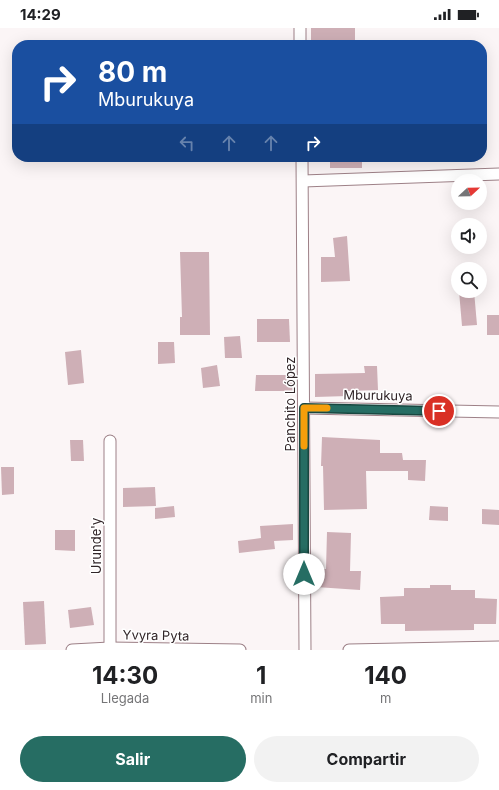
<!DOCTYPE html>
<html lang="es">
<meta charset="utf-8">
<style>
body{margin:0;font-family:Inter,sans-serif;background:#f2f2f2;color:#202124;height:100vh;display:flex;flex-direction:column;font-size:15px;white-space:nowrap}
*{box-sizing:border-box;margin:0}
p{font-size:13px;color:#757577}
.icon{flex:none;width:22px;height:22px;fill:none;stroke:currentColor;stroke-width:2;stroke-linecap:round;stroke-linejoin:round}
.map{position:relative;height:622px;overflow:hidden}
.drawer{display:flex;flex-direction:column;background:#fff;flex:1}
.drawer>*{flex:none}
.banner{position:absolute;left:12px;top:12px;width:475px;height:122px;border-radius:16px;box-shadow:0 4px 16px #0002;background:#1a4fa0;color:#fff;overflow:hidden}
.needle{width:26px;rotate:68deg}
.fabs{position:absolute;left:451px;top:146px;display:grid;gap:8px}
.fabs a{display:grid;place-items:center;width:36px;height:36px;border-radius:50%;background:#fff;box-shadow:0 4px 16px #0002;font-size:20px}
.pin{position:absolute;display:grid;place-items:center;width:34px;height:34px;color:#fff;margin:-17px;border:2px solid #fff;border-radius:50%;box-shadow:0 1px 4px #0007}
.me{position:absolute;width:44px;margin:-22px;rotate:0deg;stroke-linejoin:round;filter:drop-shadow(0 0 3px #0008)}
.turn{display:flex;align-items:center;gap:14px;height:84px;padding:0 20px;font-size:18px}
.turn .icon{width:52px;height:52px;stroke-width:2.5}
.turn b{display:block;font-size:28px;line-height:34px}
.lanes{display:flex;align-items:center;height:38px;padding:0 20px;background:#0003;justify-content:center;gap:20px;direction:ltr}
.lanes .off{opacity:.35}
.eta{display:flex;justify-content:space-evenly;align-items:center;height:68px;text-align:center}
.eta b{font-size:24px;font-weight:700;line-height:28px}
.cta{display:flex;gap:8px;margin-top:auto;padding:8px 20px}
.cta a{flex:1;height:46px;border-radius:24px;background:#266d63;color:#fff;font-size:16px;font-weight:700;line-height:46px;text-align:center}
.cta a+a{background:#f2f2f2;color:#202124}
.status{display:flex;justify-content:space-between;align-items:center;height:28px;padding:0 20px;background:#fff;direction:ltr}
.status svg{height:11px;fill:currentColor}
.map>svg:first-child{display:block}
.building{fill:#ceafb6}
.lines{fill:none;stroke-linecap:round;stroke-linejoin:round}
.street-casing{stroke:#9d8087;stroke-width:13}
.street{stroke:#fff;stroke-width:11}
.route-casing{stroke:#194740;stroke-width:10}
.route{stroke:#266d63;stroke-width:7}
.slow{stroke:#f59e0b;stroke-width:7}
.labels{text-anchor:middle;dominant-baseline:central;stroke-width:3;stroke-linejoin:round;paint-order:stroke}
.street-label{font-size:13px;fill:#312528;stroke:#fff}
</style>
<div class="status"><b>14:29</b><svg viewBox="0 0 49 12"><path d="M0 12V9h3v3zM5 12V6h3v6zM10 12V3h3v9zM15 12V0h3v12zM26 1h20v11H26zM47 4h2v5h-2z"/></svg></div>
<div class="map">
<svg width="499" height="622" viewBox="0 0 499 622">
<rect width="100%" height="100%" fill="#fbf5f6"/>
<g class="building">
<rect x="311" y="0" width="44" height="13"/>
<rect x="330" y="129" width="32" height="11"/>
<polygon points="347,208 350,253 321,254 321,229 335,229 333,210"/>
<polygon points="180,224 209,224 210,307 180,307 180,289 182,289"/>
<polygon points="459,263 474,263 477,297 462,298"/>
<rect x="487" y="287" width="12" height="20"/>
<polygon points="257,291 289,291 290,314 257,314"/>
<polygon points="240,308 242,330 225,330 224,309"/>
<polygon points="158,314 174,314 175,335 158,336"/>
<polygon points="81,322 84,355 68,357 65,324"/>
<polygon points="217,337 220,358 203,360 201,340"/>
<polygon points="364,338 377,338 378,362 348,363 348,368 315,369 315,346 365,345"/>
<polygon points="256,347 294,347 294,363 255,363"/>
<polygon points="322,409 380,412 380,425 402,425 403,432 426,432 425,453 408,452 408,443 366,443 367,481 324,482 323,438 321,438"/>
<polygon points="70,412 83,412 84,433 71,433"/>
<polygon points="1,439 14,439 14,466 2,467"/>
<polygon points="155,459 156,478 123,479 123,460"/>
<polygon points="174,478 175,489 155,491 155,480"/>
<polygon points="430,478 448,479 448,493 429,492"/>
<polygon points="482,481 499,482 499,497 482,496"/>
<polygon points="293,496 293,512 274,513 275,521 239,525 238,513 261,510 260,498"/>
<polygon points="55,502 75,502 75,523 55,522"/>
<polygon points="327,504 351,505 350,543 361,543 360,562 316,559 317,541 326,541"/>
<polygon points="430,557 451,557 451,562 475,562 475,570 497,571 496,596 474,596 474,602 405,603 405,596 381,596 380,569 404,568 404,560 430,560"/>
<polygon points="44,573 46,616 25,617 23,574"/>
<polygon points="91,579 94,597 70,600 68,582"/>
</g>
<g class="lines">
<g class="street-casing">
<g id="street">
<polyline points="300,0 300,17"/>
<polyline points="302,129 305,622"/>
<polyline points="303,153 499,146"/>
<polyline points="304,380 499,384"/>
<polyline points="110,413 110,622"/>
<polyline points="72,622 110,620 240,622"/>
<polyline points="349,622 499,619"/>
</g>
</g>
<use href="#street" class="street"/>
</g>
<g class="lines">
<g class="route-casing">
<polyline id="route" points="304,546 304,380 439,383"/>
</g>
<use href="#route" class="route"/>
<polyline class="slow" points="304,418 304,380 327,380"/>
</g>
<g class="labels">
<g class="street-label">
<text transform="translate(378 367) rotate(1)">Mburukuya</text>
<text transform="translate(290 376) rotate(-90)">Panchito López</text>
<text transform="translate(96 518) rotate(-90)">Urunde'y</text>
<text transform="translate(156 607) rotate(1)">Yvyra Pyta</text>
</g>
</g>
</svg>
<div class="fabs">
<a><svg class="needle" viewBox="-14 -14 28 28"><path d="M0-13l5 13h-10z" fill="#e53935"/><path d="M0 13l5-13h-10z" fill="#757577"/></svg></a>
<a><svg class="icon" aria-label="sound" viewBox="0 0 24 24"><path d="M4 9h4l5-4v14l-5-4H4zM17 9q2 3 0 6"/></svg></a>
<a><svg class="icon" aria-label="search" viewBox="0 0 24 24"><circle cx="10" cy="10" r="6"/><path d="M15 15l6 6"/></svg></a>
</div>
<div class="pin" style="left:439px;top:383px;background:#d93025"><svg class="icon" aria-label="arrive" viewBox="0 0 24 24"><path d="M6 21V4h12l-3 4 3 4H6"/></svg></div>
<svg class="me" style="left:304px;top:546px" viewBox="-20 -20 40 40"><circle r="19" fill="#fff"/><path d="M0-13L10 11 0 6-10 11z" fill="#266d63"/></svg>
<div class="banner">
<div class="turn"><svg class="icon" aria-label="right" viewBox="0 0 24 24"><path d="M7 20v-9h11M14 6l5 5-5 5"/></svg><div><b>80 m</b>Mburukuya</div></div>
<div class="lanes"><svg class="icon off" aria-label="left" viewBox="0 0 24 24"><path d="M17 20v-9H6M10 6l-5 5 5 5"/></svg><svg class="icon off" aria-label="ahead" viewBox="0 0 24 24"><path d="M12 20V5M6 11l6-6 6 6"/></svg><svg class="icon off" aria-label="ahead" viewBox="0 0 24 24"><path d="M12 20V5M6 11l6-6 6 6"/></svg><svg class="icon" aria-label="right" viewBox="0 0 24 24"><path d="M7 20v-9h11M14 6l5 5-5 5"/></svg></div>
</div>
</div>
<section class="drawer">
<div class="eta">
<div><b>14:30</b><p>Llegada</p></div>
<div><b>1</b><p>min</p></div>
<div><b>140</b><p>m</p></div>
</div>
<div class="cta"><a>Salir</a><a>Compartir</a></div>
</section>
